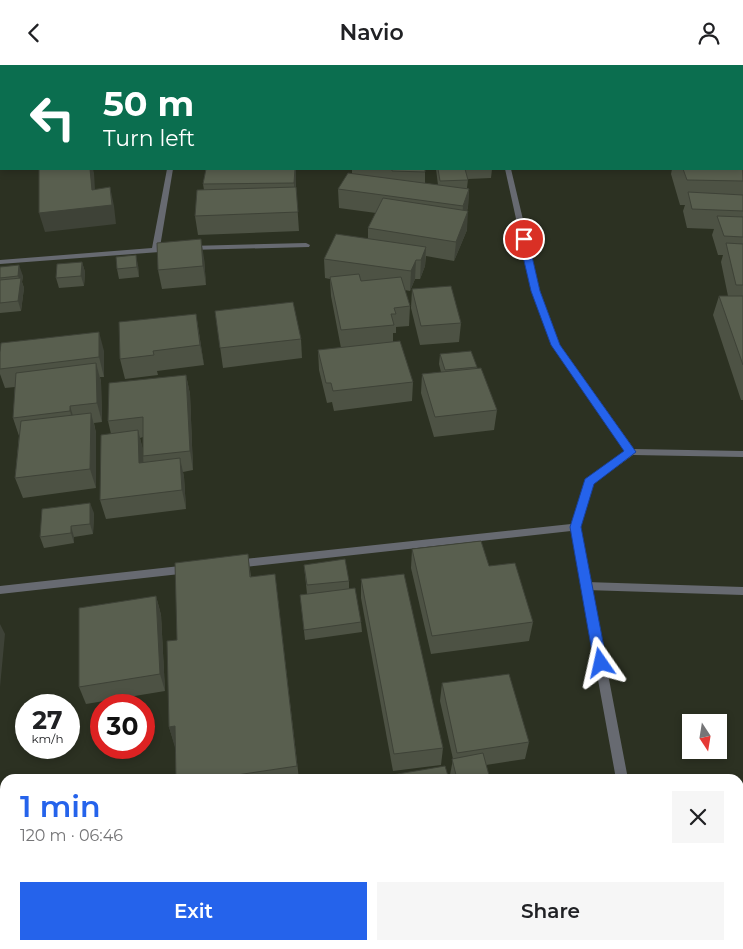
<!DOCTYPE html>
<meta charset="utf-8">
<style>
body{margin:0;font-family:Montserrat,sans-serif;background:#f6f6f6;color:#202124;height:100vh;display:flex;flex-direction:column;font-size:19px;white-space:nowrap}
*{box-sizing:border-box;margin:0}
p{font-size:16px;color:#757577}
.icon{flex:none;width:28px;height:28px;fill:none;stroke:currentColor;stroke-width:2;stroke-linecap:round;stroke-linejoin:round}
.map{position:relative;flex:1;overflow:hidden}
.details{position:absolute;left:0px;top:709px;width:744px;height:176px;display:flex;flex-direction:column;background:#fff;border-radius:15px 15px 0 0;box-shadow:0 2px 8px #0003}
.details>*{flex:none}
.banner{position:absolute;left:0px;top:0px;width:744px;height:105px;box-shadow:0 2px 8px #0003;background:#0b6e4f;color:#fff;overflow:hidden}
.needle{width:32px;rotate:168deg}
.controls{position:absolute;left:682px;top:649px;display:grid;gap:10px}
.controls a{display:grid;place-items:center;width:45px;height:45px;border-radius:0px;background:#fff;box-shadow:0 2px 8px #0003;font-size:25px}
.speed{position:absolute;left:15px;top:629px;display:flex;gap:10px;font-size:25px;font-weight:700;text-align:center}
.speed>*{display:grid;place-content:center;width:65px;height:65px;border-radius:50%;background:#fff;box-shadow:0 2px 8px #0003;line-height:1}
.speed small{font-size:12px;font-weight:400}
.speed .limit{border:8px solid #d22;background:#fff;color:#111}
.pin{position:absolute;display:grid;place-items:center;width:42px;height:42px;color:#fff;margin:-21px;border:2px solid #fff;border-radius:50%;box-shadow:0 1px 5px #0007}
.me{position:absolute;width:55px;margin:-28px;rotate:349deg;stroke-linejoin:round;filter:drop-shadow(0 0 4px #0008)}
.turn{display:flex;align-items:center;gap:18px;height:105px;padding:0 20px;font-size:22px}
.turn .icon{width:65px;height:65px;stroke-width:2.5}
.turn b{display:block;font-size:35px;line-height:42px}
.round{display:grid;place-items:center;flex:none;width:52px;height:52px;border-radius:0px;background:#f6f6f6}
.head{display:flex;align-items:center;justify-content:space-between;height:85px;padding:0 20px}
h1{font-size:30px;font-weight:600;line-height:38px;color:#2563eb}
.primary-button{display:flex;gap:10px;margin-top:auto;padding:10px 20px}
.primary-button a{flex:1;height:58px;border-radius:0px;background:#2563eb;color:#fff;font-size:20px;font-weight:600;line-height:58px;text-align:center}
.primary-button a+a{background:#f6f6f6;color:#202124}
header{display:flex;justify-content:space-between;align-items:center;height:65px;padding:0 20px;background:#fff;font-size:22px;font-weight:600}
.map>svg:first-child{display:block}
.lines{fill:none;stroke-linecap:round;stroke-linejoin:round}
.service{fill:#676a71;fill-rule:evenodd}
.minor{fill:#676a71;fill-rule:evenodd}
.wall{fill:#4d5244;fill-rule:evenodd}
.shaded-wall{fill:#3e4237}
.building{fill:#595f4f;stroke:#3e4237}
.route{fill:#2563eb;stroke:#184099}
</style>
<header><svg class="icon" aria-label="back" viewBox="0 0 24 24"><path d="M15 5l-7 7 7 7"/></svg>Navio<svg class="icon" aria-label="person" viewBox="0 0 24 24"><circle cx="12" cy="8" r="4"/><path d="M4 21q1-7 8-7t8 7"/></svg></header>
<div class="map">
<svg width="743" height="884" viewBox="0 0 743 884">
<rect width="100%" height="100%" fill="#2c3122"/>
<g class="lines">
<polygon class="service" points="586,517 743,522 743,530 586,525 582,524 581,521 582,518"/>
<g class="minor">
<rect x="195" y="0" width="6" height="1"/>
<rect x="0" y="17" width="1" height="4"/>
<polygon points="167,104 173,104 160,182 173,182 173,186 0,199 0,195 152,183"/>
<polygon points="505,104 511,104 540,226 560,280 634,384 743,386 743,392 633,390 593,419 580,462 628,714 616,714 571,466 236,503 232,502 231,499 232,496 236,495 571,459 586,414 625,386 552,280 532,226"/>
<polygon points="306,178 310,180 309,182 189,185 185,183 189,181"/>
<polygon points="189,500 193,501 194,504 193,507 189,508 0,529 0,521"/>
<polygon points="646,880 660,880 661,884 647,884"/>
</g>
</g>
<g class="wall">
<polygon points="0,0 34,0 33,1 1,1 1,2 0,2"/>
<polygon points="224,0 337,0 349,1 224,1"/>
<rect x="363" y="0" width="106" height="1"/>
<polygon points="697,0 743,0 743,30 742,1 697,1"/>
<rect x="0" y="30" width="1" height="42"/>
<polygon points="743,85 743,335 741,335 713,250 719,231 728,231 721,197 723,190 718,190 712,170 714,164 687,163 683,146 685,140 680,140 671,109 672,104 742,104"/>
<polygon points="206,104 296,104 296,122 299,166 198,170 195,151 204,125 203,119"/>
<polygon points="352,104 425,104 425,118 438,120 436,104 492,104 491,113 468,114 467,123 469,124 468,142 467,146 467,165 454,196 426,191 425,201 420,214 415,214 410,226 405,225 410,241 409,261 396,262 396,268 393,268 393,277 413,317 412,336 334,346 332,337 327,338 319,305 318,285 341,283 331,231 330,214 325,213 324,194 368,174 368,163 376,148 339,143 338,124 352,108"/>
<polygon points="204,193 206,220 162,224 158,205"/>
<polygon points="82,197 85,207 84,221 59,223 56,213"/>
<polygon points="138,200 139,212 119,214 117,204"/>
<polygon points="0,202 23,211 22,217 24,223 21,246 0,248"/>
<polygon points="412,224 461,258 459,277 420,280 411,243"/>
<polygon points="215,246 301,274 302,293 223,303"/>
<polygon points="196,249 204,300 157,306 158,310 125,314 120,294"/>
<polygon points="104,286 104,312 100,312 101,317 102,357 94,358 96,368 96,423 23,433 15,413 19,371 13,353 15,322 5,323 0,309 0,287"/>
<polygon points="440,289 477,302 497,345 494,365 434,372 421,328 422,309 441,307 439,299"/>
<path d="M186 310 190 329 193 405 183 407 184 412 186 444 106 454 100 435 111 369 108 356ZM143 372V385L140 373Z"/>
<polygon points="94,448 93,469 74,472 74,478 44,483 40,472"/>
<polygon points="412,484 489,501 533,557 529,576 431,589 411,503"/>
<polygon points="248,489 251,512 275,509 299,714 176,714 176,684 169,662 177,575"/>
<polygon points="304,500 349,516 349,524 361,557 362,567 305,575 300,530 307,529"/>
<polygon points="361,514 443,683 441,700 393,706 361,533"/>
<polygon points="156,531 161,550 165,626 86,639 79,622"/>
<polygon points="442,618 529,677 525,694 486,700 490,714 451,714 450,710 453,694 440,636"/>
<polygon points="201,880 298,880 277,884 201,884"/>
<polygon points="492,880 536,880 537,884 493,884"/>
</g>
<g class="shaded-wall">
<polygon points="90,104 93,104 94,108 96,142 110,122 114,141 116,159 45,167 39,148 92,125"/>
<polygon points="295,104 296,104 296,114 295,136 294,118"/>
<polygon points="469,124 468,142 462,160 463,141"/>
<polygon points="468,146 467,165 454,196 456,177"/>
<polygon points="201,174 204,193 206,220 203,201"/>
<polygon points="426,182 425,201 420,214 421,195"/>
<polygon points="136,190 138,200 139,212 137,202"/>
<polygon points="416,195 415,214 410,226 411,206"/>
<polygon points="82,197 85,207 84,221 81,211"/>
<polygon points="19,200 23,211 22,217 24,223 21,246 18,236 20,216 18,211"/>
<polygon points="196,249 199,268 204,300 200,280"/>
<polygon points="99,267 104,286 104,312 99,292"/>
<polygon points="96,298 101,317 102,357 97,338"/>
<polygon points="186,310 190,329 193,405 190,386"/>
<polygon points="70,341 76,361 76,366 70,346"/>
<polygon points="91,348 96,368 96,423 90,404"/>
<polygon points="138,365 143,385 144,418 139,398"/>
<polygon points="180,393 184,412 186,444 182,425"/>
<polygon points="90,438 94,448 93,469 90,459"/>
<polygon points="71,461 74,472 74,478 71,468"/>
<polygon points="156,531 161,550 165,626 160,609"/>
<polygon points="0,559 5,569 0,622"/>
<polygon points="175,661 176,686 169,662"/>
<rect x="124" y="880" width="10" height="4"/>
</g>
<g class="building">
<polygon points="56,0 125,0 133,1 54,1"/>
<rect x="224" y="0" width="89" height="1"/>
<rect x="323" y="0" width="25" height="1"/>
<rect x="379" y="0" width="90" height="1"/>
<polygon points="704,0 743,0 743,12 742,1 704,1"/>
<rect x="0" y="30" width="1" height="24"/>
<polygon points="742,85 743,116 687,115 683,104 742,104"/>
<polygon points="39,104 90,104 92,125 110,122 112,140 39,148"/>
<polygon points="206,104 295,104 294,118 203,119"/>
<polygon points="392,104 425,104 425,107 392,106"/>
<polygon points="438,104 482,104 465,104 468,115 440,116"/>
<polygon points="348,108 469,124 463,141 338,124"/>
<polygon points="296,122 298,147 195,151 197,125"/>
<polygon points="688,127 743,130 743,146 692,144"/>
<polygon points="383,133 468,146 456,177 368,163"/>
<polygon points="717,151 743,152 743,172 724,171"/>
<polygon points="336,169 426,182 421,195 416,195 411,206 324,194"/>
<polygon points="201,174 203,201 158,205 157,178"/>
<polygon points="726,178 743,179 743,220 736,220"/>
<polygon points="136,190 137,202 117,204 116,192"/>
<polygon points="82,197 81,211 56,213 57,199"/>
<polygon points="19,200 18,211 0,213 0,202"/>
<polygon points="359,209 361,216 401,212 410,241 394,243 396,249 391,249 394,260 341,265 330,212"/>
<polygon points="21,213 18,236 0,238 0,215"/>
<polygon points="451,221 461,258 421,261 412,224"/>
<polygon points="719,231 743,231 743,300"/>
<polygon points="293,237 301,274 220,283 215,246"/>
<polygon points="196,249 200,280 153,286 154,290 120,294 119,257"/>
<polygon points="99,267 99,292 0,304 0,287 1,278"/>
<polygon points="400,276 413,317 333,326 331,318 326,318 318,285"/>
<polygon points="471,286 477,302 445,305 440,289"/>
<polygon points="96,298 97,338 70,341 70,346 13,353 16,308"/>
<polygon points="481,303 497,345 435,352 422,309"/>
<polygon points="186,310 190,386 143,391 143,352 108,356 109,318"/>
<polygon points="91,348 90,404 15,413 21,356"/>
<polygon points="138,365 139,398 180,393 182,425 100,435 101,370"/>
<polygon points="90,438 90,459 71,461 71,468 40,472 42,444"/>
<polygon points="481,476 489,501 515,498 533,557 432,571 412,484"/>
<polygon points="248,489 250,512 275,509 297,701 210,714 176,714 175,661 169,662 167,576 177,575 175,498"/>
<polygon points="345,494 349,516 307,520 304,500"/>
<polygon points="404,509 443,683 394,689 361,514"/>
<polygon points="355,523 361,557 304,565 300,530"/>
<polygon points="156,531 160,609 79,622 79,543"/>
<polygon points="509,609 529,677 457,688 442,618"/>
<polygon points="483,688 490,714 457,714 452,694"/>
<polygon points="445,701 449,714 368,714"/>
<polygon points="5,796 5,880 124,880 124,884 0,884 0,850"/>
<rect x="201" y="880" width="26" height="4"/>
<polygon points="496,880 536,880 537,884 496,884"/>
</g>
<polygon class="route" points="524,171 528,174 540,226 560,280 636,387 594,419 581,462 607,598 601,604 594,598 570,462 585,414 624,386 551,280 531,226 519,174"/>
</svg>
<div class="controls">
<a><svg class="needle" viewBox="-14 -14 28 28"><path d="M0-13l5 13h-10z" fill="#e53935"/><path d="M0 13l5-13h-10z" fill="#757577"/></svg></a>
</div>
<div class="speed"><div>27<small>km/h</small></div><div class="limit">30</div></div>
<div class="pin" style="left:524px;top:174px;background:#d93025"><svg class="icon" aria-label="arrive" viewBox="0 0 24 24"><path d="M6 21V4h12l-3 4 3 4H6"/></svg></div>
<svg class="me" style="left:601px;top:598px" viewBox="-20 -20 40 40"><path d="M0-17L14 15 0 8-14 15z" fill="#2563eb" stroke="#fff" stroke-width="4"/></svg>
<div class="banner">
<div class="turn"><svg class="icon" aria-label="left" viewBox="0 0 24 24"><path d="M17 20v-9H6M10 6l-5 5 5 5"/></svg><div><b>50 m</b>Turn left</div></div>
</div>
<section class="details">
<div class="head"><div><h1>1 min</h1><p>120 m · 06:46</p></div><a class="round"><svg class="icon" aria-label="close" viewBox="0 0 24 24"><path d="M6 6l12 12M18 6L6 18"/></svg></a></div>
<div class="primary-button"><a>Exit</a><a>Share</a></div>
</section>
</div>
